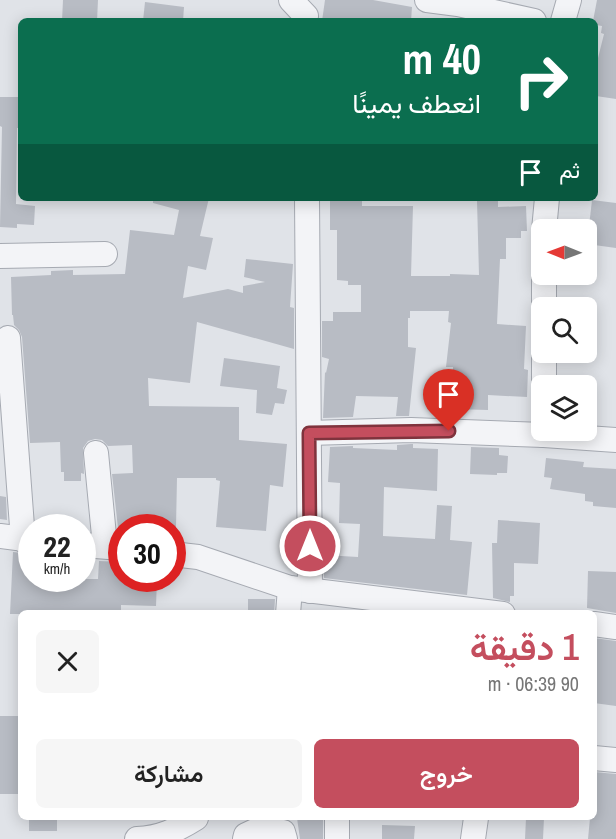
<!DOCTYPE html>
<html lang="ar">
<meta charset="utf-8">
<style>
body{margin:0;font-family:"Archivo Narrow",Vazirmatn,sans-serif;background:#f6f6f6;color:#222;direction:rtl;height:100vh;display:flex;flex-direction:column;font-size:22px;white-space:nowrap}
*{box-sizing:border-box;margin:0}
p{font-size:20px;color:#767676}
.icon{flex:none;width:33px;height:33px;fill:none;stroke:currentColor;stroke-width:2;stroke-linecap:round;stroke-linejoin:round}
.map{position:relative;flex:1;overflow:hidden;direction:ltr}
.sheet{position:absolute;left:18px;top:610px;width:579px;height:210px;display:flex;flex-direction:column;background:#fff;border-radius:9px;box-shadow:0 3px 15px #0003;direction:rtl}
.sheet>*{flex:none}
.hud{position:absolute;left:18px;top:18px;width:580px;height:183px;border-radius:9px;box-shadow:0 3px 15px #0003;direction:rtl;background:#0b6e4f;color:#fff;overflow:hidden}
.needle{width:39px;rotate:271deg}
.fabs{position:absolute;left:531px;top:219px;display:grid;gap:12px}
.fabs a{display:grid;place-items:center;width:66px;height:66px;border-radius:9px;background:#fff;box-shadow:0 3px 15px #0003;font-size:30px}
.speed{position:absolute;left:18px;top:514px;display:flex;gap:12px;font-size:30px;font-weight:700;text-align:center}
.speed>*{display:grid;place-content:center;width:78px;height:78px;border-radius:50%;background:#fff;box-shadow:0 3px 15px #0003;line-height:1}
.speed small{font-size:15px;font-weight:400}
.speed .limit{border:9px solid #d22;background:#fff;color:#111}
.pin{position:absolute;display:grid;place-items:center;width:51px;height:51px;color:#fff;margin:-62px -26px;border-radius:50% 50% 50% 0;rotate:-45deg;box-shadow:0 0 6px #0007}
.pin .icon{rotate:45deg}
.me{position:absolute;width:66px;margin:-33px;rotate:0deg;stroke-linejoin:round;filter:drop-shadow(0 0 4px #0008)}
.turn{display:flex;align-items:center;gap:21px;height:126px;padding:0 18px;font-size:27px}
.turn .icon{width:78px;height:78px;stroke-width:2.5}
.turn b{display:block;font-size:42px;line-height:51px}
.then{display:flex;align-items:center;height:57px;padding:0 18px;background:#0003;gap:12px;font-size:22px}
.round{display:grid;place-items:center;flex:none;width:63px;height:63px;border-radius:9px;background:#f6f6f6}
.headline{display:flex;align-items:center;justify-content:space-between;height:102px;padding:0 18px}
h1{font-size:36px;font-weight:600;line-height:45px;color:#c44e5e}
.primary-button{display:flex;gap:12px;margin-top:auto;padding:12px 18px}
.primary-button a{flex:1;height:69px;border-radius:9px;background:#c44e5e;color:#fff;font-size:24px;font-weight:600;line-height:69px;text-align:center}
.primary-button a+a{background:#f6f6f6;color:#222}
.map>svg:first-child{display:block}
.building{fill:#b8bcc4}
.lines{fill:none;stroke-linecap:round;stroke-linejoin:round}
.minor-casing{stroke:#a6aab2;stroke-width:26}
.minor{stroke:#f3f4f7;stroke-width:24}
.route-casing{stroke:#7f333d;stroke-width:15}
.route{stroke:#c44e5e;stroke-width:10}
</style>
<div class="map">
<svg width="616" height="839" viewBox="0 0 616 839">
<rect width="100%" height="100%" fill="#e0e3e8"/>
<g class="building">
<polygon points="63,0 98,0 97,21 62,21"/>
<polygon points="325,0 373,0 412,7 411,21 322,21"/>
<polygon points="597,0 616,0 616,99 596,96 596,66 604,34 601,33 602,26 596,25 596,21 593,21"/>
<polygon points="145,2 184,7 183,21 143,21"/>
<polygon points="0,97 21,97 21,128 17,128 16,204 35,206 34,225 17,224 17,228 0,227 2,127 0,126"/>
<polygon points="153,198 209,198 200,236 213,238 206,270 188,266 183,298 228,289 243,293 243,286 265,282 244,277 246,259 293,264 290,307 294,308 294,349 197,322 190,383 148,378 149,406 239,407 239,440 287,444 283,487 270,485 266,531 216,527 220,481 216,480 216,478 177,478 176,527 118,528 112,474 133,473 132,445 108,446 102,440 95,439 88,441 83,448 84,474 81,473 81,481 64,481 64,472 61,472 60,442 30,443 22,337 19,330 14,325 13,315 12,315 11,277 51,275 51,271 73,270 73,275 125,274 130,230 174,235 179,210 153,203"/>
<polygon points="330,198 362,198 362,206 413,206 411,276 450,276 450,274 479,275 477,201 498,201 498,207 526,206 527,231 521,231 521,238 506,238 506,259 500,259 497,324 526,326 524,369 528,370 527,397 488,395 488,410 452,409 453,367 446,367 451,323 448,322 449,311 410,311 410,318 408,318 408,347 416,348 409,416 396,416 398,397 356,396 353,417 323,418 325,372 326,373 329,359 322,357 322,321 333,321 333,312 361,312 361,285 348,285 348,281 337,280 337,230 330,230"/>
<polygon points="592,200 616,203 616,248 587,244"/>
<polygon points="224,358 280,366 277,388 287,390 284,404 275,403 272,415 256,413 257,390 220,386"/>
<polygon points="411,444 413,444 413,448 438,449 437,491 384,487 383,536 435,539 437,505 452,506 450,540 472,542 467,595 324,578 324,555 358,557 360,524 339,523 340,483 328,482 330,447 353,446 353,448 397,450 397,445"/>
<polygon points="471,447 499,448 499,455 508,456 507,473 497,473 497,475 470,474"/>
<polygon points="546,458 584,462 583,467 616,469 616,508 593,506 593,502 585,501 585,494 550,489 552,478 544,477"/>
<polygon points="0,496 6,497 7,520 0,519"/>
<polygon points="498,520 540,523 538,564 514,563 514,596 510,596 510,602 493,598 492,543 497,543"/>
<polygon points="13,552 32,554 32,579 98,579 99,561 122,562 122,579 157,579 156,606 121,605 121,614 10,614"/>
<polygon points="588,571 616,572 616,613 587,608"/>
<polygon points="248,599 275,599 274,614 248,614"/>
<polygon points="594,638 616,641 616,706 594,703"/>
<rect x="0" y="716" width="21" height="78"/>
<polygon points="594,772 616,774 616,839 588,839 590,818 594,818"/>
<rect x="29" y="818" width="28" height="13"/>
<polygon points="297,818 323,818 323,839 300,839"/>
<polygon points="526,818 544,818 543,839 525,839"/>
<polygon points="382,825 415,826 414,839 382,839"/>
</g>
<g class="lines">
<g class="minor-casing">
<g id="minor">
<polyline points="291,0 306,16"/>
<polyline points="427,0 458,4 534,21"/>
<polyline points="563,21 569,0"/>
<polyline points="307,198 310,591"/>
<polyline points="544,230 547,198"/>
<polyline points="0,256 105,254"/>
<polyline points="544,274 544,308"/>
<polyline points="8,338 23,540"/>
<polyline points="544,352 544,386"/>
<polyline points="309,433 411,430 544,435 544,430"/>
<polyline points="544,435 616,440"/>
<polyline points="96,453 105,546"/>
<polyline points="0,536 32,540"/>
<polyline points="82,545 122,548"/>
<polyline points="172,554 198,557 290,588 503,614"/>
<polyline points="288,614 290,588"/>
<polyline points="594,624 616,627"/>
<polyline points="594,758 616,760"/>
<path d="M137 839C160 838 177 830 196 818"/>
<polyline points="245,839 246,835 261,828 283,832 285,839"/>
<polyline points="337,839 337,818"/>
<polyline points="473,839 476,818"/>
</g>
</g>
<use href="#minor" class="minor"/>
</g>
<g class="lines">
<g class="route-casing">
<polyline id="route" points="310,546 309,433 449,431"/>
</g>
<use href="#route" class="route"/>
</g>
</svg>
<div class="fabs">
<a><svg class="needle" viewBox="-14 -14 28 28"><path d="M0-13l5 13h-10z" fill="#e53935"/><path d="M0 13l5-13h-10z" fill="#767676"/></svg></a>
<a><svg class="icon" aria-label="search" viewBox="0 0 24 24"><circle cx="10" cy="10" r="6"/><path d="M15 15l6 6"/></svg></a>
<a><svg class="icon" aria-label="layers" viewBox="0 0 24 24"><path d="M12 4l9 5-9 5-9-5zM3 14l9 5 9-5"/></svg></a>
</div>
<div class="speed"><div>22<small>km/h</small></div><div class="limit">30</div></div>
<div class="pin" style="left:449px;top:431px;background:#d93025"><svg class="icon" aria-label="arrive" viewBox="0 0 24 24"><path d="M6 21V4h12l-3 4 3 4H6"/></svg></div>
<svg class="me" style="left:310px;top:546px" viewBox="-20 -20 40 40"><circle r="17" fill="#c44e5e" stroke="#fff" stroke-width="3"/><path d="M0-11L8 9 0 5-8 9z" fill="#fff"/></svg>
<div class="hud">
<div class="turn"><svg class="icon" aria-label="right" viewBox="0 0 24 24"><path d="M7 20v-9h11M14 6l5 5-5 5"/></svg><div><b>40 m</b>انعطف يمينًا</div></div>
<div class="then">ثم<svg class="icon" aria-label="arrive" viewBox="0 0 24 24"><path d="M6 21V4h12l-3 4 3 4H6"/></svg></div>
</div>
<section class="sheet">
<div class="headline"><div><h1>1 دقيقة</h1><p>90 m · 06:39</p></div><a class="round"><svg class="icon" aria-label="close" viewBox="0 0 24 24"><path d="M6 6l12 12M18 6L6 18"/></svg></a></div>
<div class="primary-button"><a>خروج</a><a>مشاركة</a></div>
</section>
</div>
